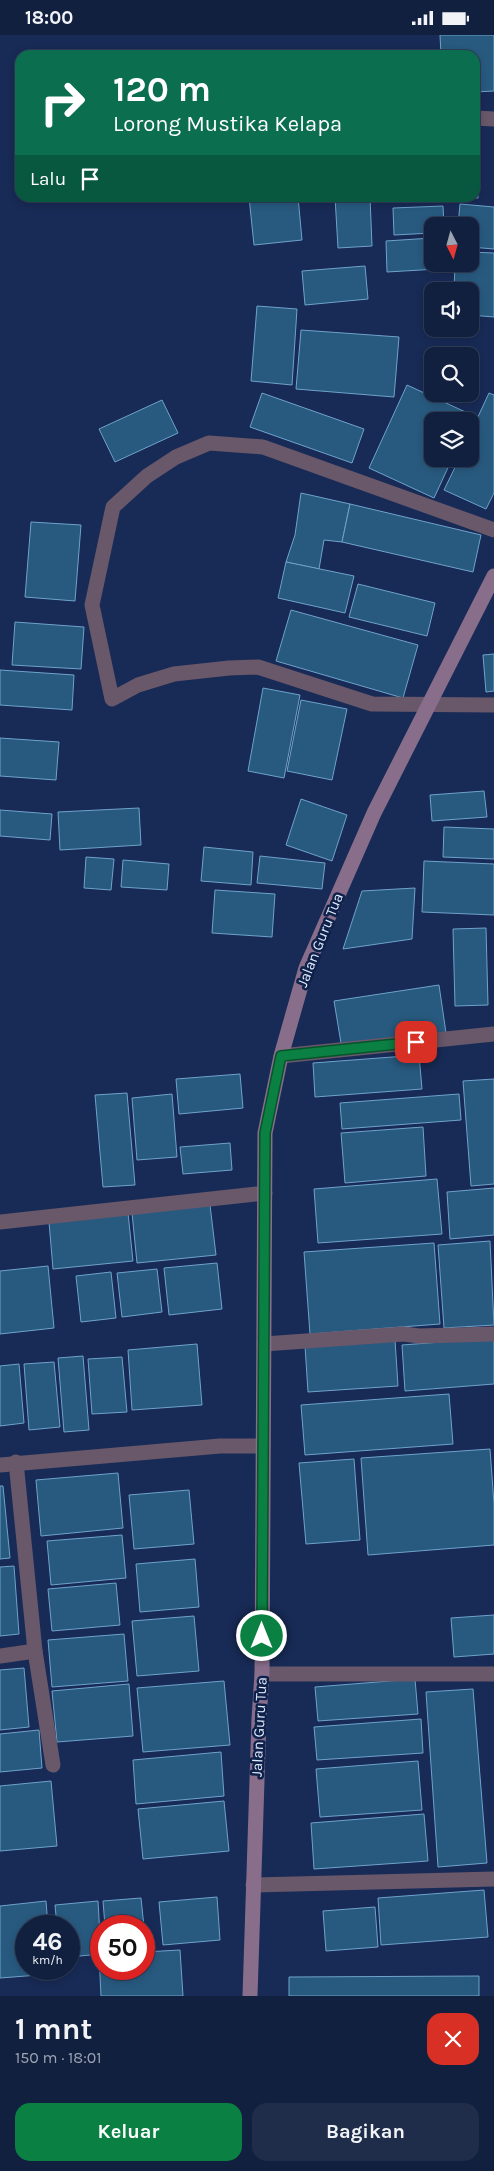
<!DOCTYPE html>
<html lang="id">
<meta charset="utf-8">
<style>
body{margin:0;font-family:Karla,sans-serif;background:#1f2d4b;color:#f1f3f6;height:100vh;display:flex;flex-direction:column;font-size:19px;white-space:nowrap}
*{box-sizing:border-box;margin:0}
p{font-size:16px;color:#9ca3b1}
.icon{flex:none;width:28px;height:28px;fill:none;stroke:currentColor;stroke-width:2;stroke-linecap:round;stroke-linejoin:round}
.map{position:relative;height:1961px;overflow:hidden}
.sheet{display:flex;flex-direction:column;background:#122040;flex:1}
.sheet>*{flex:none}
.guide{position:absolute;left:15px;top:15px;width:465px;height:152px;border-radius:15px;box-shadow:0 2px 8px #0003,0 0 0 1px #313e59;background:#0b6e4f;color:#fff;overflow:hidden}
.needle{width:32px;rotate:174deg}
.fabs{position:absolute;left:424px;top:182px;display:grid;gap:10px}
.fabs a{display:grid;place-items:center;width:55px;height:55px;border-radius:10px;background:#122040;box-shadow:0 2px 8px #0003,0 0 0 1px #313e59;font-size:25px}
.speed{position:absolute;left:15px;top:1880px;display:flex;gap:10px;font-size:25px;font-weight:700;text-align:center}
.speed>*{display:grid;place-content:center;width:65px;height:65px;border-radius:50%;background:#122040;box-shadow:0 2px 8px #0003,0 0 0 1px #313e59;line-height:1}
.speed small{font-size:12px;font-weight:400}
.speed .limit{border:8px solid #d22;background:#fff;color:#111}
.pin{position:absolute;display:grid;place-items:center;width:42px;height:42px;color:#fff;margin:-21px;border-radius:10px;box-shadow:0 2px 8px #0006}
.me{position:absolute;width:55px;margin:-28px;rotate:0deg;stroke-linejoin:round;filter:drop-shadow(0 0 4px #0008)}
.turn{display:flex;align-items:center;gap:18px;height:105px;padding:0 15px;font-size:22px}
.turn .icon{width:65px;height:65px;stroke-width:2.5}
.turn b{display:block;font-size:35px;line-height:42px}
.then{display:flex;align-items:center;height:48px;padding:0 15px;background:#0003;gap:10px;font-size:19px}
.round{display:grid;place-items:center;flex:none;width:52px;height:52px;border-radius:15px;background:#1f2d4b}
.headline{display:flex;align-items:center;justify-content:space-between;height:85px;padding:0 15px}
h1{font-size:30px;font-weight:700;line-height:38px}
.action{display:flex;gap:10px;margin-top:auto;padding:10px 15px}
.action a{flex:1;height:58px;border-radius:15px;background:#0b8043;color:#fff;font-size:20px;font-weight:700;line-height:58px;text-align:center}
.action a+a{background:#1f2d4b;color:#f1f3f6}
.status{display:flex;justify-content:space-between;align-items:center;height:35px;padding:0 25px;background:#122040;direction:ltr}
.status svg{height:14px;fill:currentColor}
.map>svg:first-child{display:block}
.building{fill:#285a7f;stroke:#6fa2cc}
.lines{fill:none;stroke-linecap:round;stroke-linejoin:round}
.minor{stroke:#69576a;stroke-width:15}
.secondary{stroke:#896e8c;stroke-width:15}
.route-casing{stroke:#07532c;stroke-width:12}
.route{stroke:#0b8043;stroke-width:9}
.labels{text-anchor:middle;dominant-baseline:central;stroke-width:5;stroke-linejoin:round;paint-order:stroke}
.street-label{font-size:15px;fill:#e2ebfb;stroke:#0e214b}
</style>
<div class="status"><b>18:00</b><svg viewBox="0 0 49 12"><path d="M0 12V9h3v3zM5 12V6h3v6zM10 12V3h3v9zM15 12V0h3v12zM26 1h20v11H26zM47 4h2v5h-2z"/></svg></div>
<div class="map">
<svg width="494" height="1961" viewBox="0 0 494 1961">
<rect width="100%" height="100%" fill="#182b56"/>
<g class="building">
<polygon points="440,0 494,0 494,56 475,57 475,20 441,20"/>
<polygon points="475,102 477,102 478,163 447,163 475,162"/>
<polygon points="249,162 298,162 302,205 254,210"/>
<polygon points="335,162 370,162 372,211 338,213"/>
<polygon points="460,169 494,172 494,214 470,212 470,191 458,191"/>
<polygon points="443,171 444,191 432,191 432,198 394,200 393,173"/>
<polygon points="432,203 432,229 438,229 438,234 387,237 386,206"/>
<polygon points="470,217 494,218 494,282 470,280 470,256 454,256 455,229 470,229"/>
<polygon points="365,231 368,264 305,270 302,236"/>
<polygon points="257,271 297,274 292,350 251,346"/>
<polygon points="301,295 399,302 394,362 296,354"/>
<polygon points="407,350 472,380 469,386 432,386 432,424 452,424 434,463 369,433"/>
<polygon points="262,358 364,394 352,428 250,392"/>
<polygon points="489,358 494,360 494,458 486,474 444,455 459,424 470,424 470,399"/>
<polygon points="162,365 178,398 115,427 99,394"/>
<polygon points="301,458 350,469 342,507 324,505 319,534 286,527 295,500"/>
<polygon points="350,469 481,500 473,537 342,507"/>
<polygon points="31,487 81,490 75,566 25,562"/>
<polygon points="286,527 354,541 345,578 278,563"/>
<polygon points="358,549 435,568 427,601 349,582"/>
<polygon points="291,575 418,610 403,663 276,626"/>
<polygon points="15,587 84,592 81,634 12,630"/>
<polygon points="494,619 494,656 486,657 483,620"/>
<polygon points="0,635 74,640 72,675 0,670"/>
<polygon points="263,653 300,660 284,743 248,736"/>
<polygon points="301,665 347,674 332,745 287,736"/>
<polygon points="0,703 59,707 56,745 0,741"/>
<polygon points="484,756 487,782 432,786 430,760"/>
<polygon points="301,764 347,780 332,826 286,810"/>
<polygon points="139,773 141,810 60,815 58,777"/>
<polygon points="0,775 52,779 50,805 0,801"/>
<polygon points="444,792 494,794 494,824 443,822"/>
<polygon points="204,812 253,817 251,850 201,846"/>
<polygon points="260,821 325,828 322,854 257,848"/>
<polygon points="86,822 114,824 111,855 84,853"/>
<polygon points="123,825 169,829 167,855 121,852"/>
<polygon points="424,826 494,829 494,880 422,877"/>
<polygon points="415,853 412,904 343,914 362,856"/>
<polygon points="215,855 275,859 272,902 212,898"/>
<polygon points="486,893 488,970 455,971 453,894"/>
<polygon points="439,950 446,998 342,1014 334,966"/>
<polygon points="419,1020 422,1054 315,1062 313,1028"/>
<polygon points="240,1039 243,1073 179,1079 176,1044"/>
<polygon points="494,1044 494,1149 471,1151 463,1046"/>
<polygon points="127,1058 135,1150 103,1152 95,1060"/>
<polygon points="172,1059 177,1122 137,1125 132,1063"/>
<polygon points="459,1059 461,1085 342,1094 340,1068"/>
<polygon points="423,1092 426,1141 345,1148 341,1098"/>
<polygon points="230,1108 232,1135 183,1139 180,1112"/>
<polygon points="437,1144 442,1199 318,1208 314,1154"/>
<polygon points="494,1153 494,1200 450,1204 447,1157"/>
<polygon points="210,1170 216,1220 137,1228 132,1178"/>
<polygon points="128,1178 133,1226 53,1234 49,1187"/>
<polygon points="490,1206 494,1290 444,1293 438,1210"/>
<polygon points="434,1208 440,1289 310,1299 304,1217"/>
<polygon points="217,1228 222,1274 169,1280 164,1233"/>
<polygon points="48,1231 54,1293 0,1299 0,1236"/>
<polygon points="157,1234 162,1277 122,1282 117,1238"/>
<polygon points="111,1237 116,1283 81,1287 76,1241"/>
<polygon points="494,1303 494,1349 405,1356 402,1310"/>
<polygon points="395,1305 398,1351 308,1357 305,1311"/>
<polygon points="197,1309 202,1370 132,1375 128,1315"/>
<polygon points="83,1321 89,1395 64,1397 58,1323"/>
<polygon points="122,1322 127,1377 92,1379 88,1324"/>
<polygon points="54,1327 60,1392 29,1395 24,1329"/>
<polygon points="19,1329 24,1388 0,1391 0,1331"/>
<polygon points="449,1359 453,1409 305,1420 301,1370"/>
<polygon points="490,1414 494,1469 494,1510 368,1520 361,1423"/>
<polygon points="354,1424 360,1505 306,1509 299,1428"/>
<polygon points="118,1438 123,1493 41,1501 36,1445"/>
<polygon points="0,1451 3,1451 10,1523 0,1524"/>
<polygon points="189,1455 194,1509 134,1514 129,1460"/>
<polygon points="122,1500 126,1543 51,1550 47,1506"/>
<polygon points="195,1524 199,1572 140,1577 136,1529"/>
<polygon points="14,1531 19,1599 0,1601 0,1532"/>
<polygon points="116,1548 120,1590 52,1596 48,1554"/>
<polygon points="494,1580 494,1619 454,1622 451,1583"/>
<polygon points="194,1581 199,1636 137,1641 132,1586"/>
<polygon points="124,1599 128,1646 52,1652 48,1605"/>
<polygon points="24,1633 29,1692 0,1695 0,1635"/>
<polygon points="415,1644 418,1679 318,1686 315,1652"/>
<polygon points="224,1646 230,1710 143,1717 137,1653"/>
<polygon points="129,1649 133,1701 57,1707 52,1656"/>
<polygon points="473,1654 487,1828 438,1832 426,1657"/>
<polygon points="421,1684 423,1718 317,1725 314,1692"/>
<polygon points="39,1695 42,1733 0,1737 0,1699"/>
<polygon points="221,1717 224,1761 136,1769 133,1725"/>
<polygon points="418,1726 422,1775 320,1782 316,1734"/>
<polygon points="51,1746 57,1811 0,1816 0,1751"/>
<polygon points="224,1766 229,1816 143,1824 138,1774"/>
<polygon points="424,1779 428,1826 314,1834 311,1788"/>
<polygon points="484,1855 488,1902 381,1910 378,1863"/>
<polygon points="217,1862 220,1905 163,1910 159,1867"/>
<polygon points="141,1863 146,1911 144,1911 144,1891 105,1891 103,1866"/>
<polygon points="46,1866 48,1891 26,1891 26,1934 51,1934 52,1939 0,1943 0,1871"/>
<polygon points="98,1866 101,1919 69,1922 69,1891 57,1891 55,1870"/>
<polygon points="375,1872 378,1912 326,1916 323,1876"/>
<polygon points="180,1915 183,1961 101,1961 99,1920 101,1919 101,1934 144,1934 144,1917"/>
<polygon points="479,1941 479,1961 289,1961 289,1942"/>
</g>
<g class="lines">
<g class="minor">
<polyline points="475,83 494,84"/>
<polyline points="494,495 263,412 209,408 176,422 147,441 113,472 92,570 112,664 138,650 174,639 229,633 258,632 372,669 494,670"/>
<polyline points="281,1021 494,999"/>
<polyline points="0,1187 265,1158"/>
<polyline points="264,1309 404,1299 419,1301 494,1299"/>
<polyline points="16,1427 35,1616 53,1730"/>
<polyline points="0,1430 220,1411 263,1411"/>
<polyline points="0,1621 35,1616"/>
<polyline points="262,1639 494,1639"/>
<polyline points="253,1850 494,1844"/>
</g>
<polyline class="secondary" points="250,1961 259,1684 262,1639 265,1098 281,1021 306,933 374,778 494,541"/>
</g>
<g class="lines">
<g class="route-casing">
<polyline id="route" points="262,1601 265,1098 281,1021 416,1007"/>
</g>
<use href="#route" class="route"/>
</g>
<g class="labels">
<g class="street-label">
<text transform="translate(320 905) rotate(-68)">Jalan Guru Tua</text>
<text transform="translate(259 1692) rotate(-87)">Jalan Guru Tua</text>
</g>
</g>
</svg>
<div class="fabs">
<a><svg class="needle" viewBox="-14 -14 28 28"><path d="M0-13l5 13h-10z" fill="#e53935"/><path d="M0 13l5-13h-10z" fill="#9ca3b1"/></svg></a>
<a><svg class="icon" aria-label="sound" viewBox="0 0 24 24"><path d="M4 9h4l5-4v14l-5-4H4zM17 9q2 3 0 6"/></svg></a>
<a><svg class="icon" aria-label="search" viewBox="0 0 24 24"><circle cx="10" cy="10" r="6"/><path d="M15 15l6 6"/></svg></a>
<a><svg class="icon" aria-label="layers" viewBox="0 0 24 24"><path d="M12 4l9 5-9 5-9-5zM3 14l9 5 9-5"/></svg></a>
</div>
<div class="speed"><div>46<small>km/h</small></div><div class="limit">50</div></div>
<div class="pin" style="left:416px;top:1007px;background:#d93025"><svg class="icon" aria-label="arrive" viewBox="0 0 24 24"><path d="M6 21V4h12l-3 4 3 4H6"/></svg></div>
<svg class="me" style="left:262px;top:1601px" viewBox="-20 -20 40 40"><circle r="17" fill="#0b8043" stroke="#fff" stroke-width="3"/><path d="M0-11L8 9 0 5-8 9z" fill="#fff"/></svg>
<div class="guide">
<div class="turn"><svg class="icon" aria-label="right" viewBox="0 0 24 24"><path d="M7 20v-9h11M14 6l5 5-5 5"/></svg><div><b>120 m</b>Lorong Mustika Kelapa</div></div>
<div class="then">Lalu<svg class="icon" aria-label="arrive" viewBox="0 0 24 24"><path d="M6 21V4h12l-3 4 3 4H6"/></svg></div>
</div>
</div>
<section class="sheet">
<div class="headline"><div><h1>1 mnt</h1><p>150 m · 18:01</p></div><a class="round" style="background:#d93025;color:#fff"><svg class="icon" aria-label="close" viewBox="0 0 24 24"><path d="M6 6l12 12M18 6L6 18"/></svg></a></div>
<div class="action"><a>Keluar</a><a>Bagikan</a></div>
</section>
